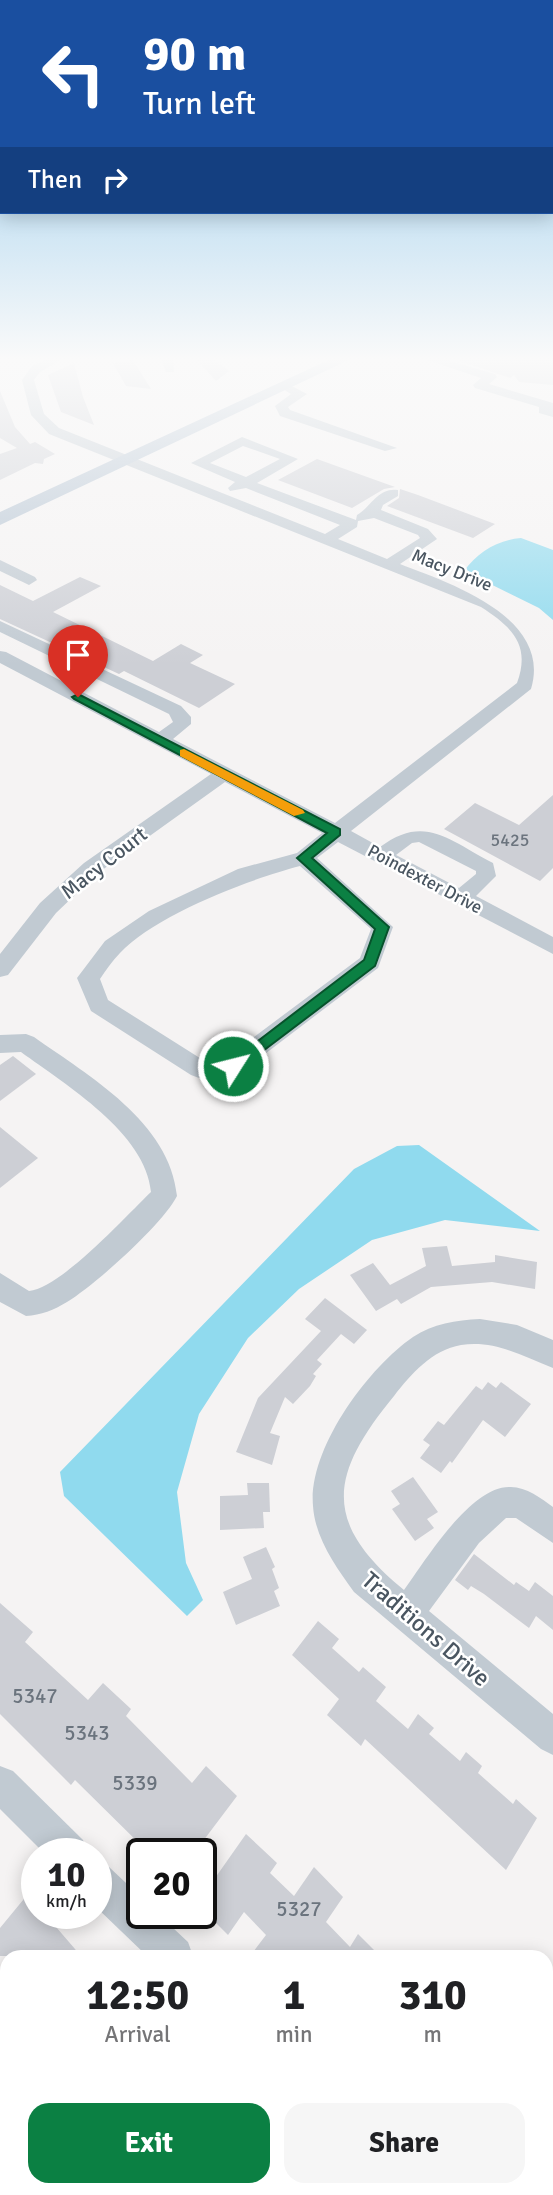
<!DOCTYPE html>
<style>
body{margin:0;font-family:Signika,sans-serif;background:#f6f6f6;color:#202124;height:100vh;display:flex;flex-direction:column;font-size:26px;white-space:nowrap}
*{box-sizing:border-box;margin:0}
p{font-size:23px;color:#757577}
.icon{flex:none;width:38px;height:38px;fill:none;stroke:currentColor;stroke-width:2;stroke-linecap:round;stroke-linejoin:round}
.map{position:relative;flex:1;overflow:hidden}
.side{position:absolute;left:0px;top:1950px;width:553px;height:247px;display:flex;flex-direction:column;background:#fff;border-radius:21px 21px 0 0;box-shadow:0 4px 18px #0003}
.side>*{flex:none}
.banner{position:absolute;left:0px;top:0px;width:553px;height:214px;box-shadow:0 4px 18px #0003;background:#1a4fa0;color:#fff;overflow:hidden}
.speed{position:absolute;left:21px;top:1838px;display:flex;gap:14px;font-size:35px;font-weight:700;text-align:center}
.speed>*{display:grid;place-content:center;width:91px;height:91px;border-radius:50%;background:#fff;box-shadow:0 4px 18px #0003;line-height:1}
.speed small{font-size:18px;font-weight:400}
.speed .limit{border:4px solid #111;border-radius:10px;background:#fff;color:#111}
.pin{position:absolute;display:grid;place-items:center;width:60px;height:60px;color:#fff;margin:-72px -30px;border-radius:50% 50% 50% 0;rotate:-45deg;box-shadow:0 0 7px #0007}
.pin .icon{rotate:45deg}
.me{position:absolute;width:77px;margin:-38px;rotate:54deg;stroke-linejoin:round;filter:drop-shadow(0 0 5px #0008)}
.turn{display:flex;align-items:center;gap:24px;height:147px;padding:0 28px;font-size:32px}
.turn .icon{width:91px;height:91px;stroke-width:2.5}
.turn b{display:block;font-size:49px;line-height:60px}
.then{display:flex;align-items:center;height:66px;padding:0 28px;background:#0003;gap:14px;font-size:26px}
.eta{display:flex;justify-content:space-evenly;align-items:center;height:119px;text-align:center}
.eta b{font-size:42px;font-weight:700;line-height:49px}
.cta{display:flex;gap:14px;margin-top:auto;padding:14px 28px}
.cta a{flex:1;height:80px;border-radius:21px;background:#0b8043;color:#fff;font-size:28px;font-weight:700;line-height:80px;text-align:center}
.cta a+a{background:#f6f6f6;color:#202124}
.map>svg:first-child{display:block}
.water{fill:#90daee}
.building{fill:#cdcfd5}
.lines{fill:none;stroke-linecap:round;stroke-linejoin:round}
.minor{fill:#c1cad2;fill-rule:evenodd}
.major{fill:#b3c2d1;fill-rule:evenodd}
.route{fill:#0b8043;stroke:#07532c;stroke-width:2}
.slow{fill:#f59e0b}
.labels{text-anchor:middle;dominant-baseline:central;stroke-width:5;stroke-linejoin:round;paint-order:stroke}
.far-street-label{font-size:18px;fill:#4a5661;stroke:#fff}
.number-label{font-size:18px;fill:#6b747e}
.street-label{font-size:21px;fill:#4a5661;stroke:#fff}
.near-number-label{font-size:21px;fill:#6b747e}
.near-street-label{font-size:24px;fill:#4a5661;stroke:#fff}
</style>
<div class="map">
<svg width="553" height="2195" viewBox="0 0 553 2195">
<rect width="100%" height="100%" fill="#f5f3f3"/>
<g class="water">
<path d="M521 538 553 550V620L539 608 464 571C478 552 497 540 521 538Z"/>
<polygon points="419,1145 540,1231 445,1220 372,1240 299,1289 248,1338 199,1414 177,1492 186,1563 203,1600 187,1616 64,1496 60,1472 354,1169 397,1146"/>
</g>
<g class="building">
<polygon points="195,358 213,358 229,371 216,381"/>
<polygon points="458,358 553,358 553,385 519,382 514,375 510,378 457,360"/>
<polygon points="133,360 151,389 126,386 113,363"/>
<polygon points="74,363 83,397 94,425 61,412 48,375"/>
<polygon points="0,391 15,427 30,444 35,442 55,454 44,459 43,464 35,463 0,480 0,454 17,448 0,438"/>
<polygon points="317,459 395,487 384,489 352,508 278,480"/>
<polygon points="400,489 418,495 495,524 473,538 387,506 399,498"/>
<polygon points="80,577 101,586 53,612 153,661 181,644 203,655 190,663 235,684 199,708 124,671 119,674 0,619 0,585 33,601"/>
<polygon points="553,795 553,868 540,881 444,829 475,803 519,825"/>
<polygon points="13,1056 36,1074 0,1101 0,1065"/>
<polygon points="0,1127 38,1158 0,1188"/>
<polygon points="447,1246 452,1266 495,1262 495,1255 537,1262 535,1289 492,1282 431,1287 401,1304 397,1299 376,1311 350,1275 373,1263 390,1285 426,1266 422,1248"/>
<polygon points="325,1298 367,1330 354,1344 341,1334 317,1360 322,1364 313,1374 316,1376 310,1386 293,1404 285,1397 270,1433 280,1436 272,1465 236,1452 258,1398 321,1331 305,1319"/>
<polygon points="488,1382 496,1388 501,1382 531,1404 505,1437 483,1420 452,1463 450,1461 441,1473 420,1458 430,1445 423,1440 438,1421 444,1425 476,1386 482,1390"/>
<polygon points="413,1477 438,1512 427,1519 434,1528 415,1541 392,1509 400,1504 391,1491"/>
<polygon points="247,1483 269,1483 270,1512 263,1512 264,1528 220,1530 220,1496 248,1495"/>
<polygon points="266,1547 275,1567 272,1569 279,1588 274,1591 280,1606 236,1625 223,1592 252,1579 243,1557"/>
<polygon points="474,1554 514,1585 516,1582 529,1591 535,1582 553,1596 553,1630 536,1616 529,1628 484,1594 471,1586 468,1590 455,1580"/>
<polygon points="0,1603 33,1632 25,1642 88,1700 103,1683 131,1709 126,1716 192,1783 206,1766 237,1796 194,1853 149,1853 75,1780 71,1785 0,1714"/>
<polygon points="318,1621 339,1639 332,1648 359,1672 363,1667 386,1687 376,1701 408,1729 418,1714 434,1728 429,1734 460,1761 466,1752 482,1766 478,1773 513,1804 516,1799 537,1818 506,1870 365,1739 361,1746 327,1715 339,1699 292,1655"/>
<polygon points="246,1834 277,1863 270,1873 294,1896 314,1867 343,1897 326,1922 350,1947 358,1934 380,1956 250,1956 266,1935 244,1912 228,1935 201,1908 201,1898"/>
<polygon points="28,1894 37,1905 37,1913 44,1913 81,1956 0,1956 0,1928"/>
</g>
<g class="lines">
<g class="minor">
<path d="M49 358H64L40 372 34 380 44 414 59 428 325 534 340 525 246 488 230 491 228 488 235 482 191 463 242 437 298 459 257 483 356 520 357 515C371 507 378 487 398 490V496L383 505 381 510 428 529 437 539 400 564C446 582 553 616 531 689L351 831 380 847C425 813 450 841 493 863L496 876 476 896 553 937V954L338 842 317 858 393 927 378 968 241 1072 199 1078 191 1075 91 1011 77 978 105 941 149 911 238 869 297 853 322 833 225 782 98 873 56 913 8 975 0 977V954L40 903 84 863 211 774 0 663V651L6 652 159 732 173 722 169 714 0 632V621L181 706 191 717V724L173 739 335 823 517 683C531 645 512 627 481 607L49 434 31 415 22 380 32 366ZM243 446 280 459 246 477 210 463ZM374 518 418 535 420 538 387 559 338 539 357 527 358 521ZM419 842 476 871V874L459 888 396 855 412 843ZM300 866 371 929 360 958 227 1057 203 1060 108 1000 100 979C106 970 112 961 120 953 155 915 250 879 300 866Z"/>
<polygon points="161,358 173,358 174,372 166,372"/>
<polygon points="421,358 439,358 495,374 497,377 489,384 553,403 553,417 539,413 539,407 475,388 473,385 481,378"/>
<polygon points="284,382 307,394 288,407 290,410 397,448 385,451 280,416 275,406 291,394 278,386"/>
<polygon points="0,560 35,577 37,580 29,585 0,571"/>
<path d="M26 1034 34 1037C89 1076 170 1122 177 1196 163 1224 95 1285 67 1302 54 1310 41 1315 26 1316L0 1302V1273L29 1291C61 1288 126 1216 151 1192 146 1133 66 1085 21 1052L0 1053V1035Z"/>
<path d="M480 1319 517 1325 553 1340V1368C522 1356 496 1340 461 1345 432 1350 411 1374 394 1396 330 1474 321 1522 404 1590 425 1561 470 1487 509 1487 525 1486 541 1498 553 1507V1543L516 1518H506L479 1543 429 1611 553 1714V1755L541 1749 354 1592C336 1567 315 1538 313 1506 308 1449 368 1368 413 1337 433 1324 456 1320 480 1319Z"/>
<polygon points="0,1766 13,1771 83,1840 88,1853 44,1853 0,1809"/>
<polygon points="96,1861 109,1867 142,1898 142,1913 157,1913 188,1942 193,1956 147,1956 96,1907"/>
<polygon points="373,2189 418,2189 420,2195 375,2195"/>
</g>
<polygon class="major" points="333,358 353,358 0,525 0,512"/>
</g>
<linearGradient id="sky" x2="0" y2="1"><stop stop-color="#85c3ea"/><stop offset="0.54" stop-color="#fafafa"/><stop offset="1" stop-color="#fafafa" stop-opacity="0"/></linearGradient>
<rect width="553" height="665" fill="url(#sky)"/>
<polygon class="route" points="78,694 340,829 340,835 312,858 389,927 375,966 238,1070 227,1070 225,1066 364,960 375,929 297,858 327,833 74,699 72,697"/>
<polygon class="slow" points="184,749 303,810 305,813 294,816 180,756 180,750"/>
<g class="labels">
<g class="far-street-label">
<text transform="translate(452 570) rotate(22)">Macy Drive</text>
<text transform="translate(425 879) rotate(28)">Poindexter Drive</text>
</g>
<g class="number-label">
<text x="510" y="840">5425</text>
</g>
<g class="street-label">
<text transform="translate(104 863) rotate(-38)">Macy Court</text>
</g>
<g class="near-number-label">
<text x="35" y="1696">5347</text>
<text x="87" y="1733">5343</text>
<text x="135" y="1783">5339</text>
<text x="299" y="1909">5327</text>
</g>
<g class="near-street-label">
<text transform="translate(426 1629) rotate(41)">Traditions Drive</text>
</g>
</g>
</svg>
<div class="speed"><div>10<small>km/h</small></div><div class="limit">20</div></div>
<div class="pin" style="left:78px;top:697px;background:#d93025"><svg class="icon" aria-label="arrive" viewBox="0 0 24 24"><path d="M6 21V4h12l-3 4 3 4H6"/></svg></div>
<svg class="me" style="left:233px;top:1066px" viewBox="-20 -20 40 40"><circle r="17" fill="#0b8043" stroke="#fff" stroke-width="3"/><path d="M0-11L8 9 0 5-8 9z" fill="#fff"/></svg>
<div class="banner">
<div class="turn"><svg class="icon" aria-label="left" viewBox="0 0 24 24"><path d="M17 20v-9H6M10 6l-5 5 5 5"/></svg><div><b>90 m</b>Turn left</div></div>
<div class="then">Then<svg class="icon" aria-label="right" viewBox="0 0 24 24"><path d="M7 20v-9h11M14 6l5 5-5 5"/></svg></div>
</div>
<section class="side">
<div class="eta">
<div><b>12:50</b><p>Arrival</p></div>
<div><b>1</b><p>min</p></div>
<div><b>310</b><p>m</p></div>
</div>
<div class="cta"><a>Exit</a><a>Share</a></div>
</section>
</div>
